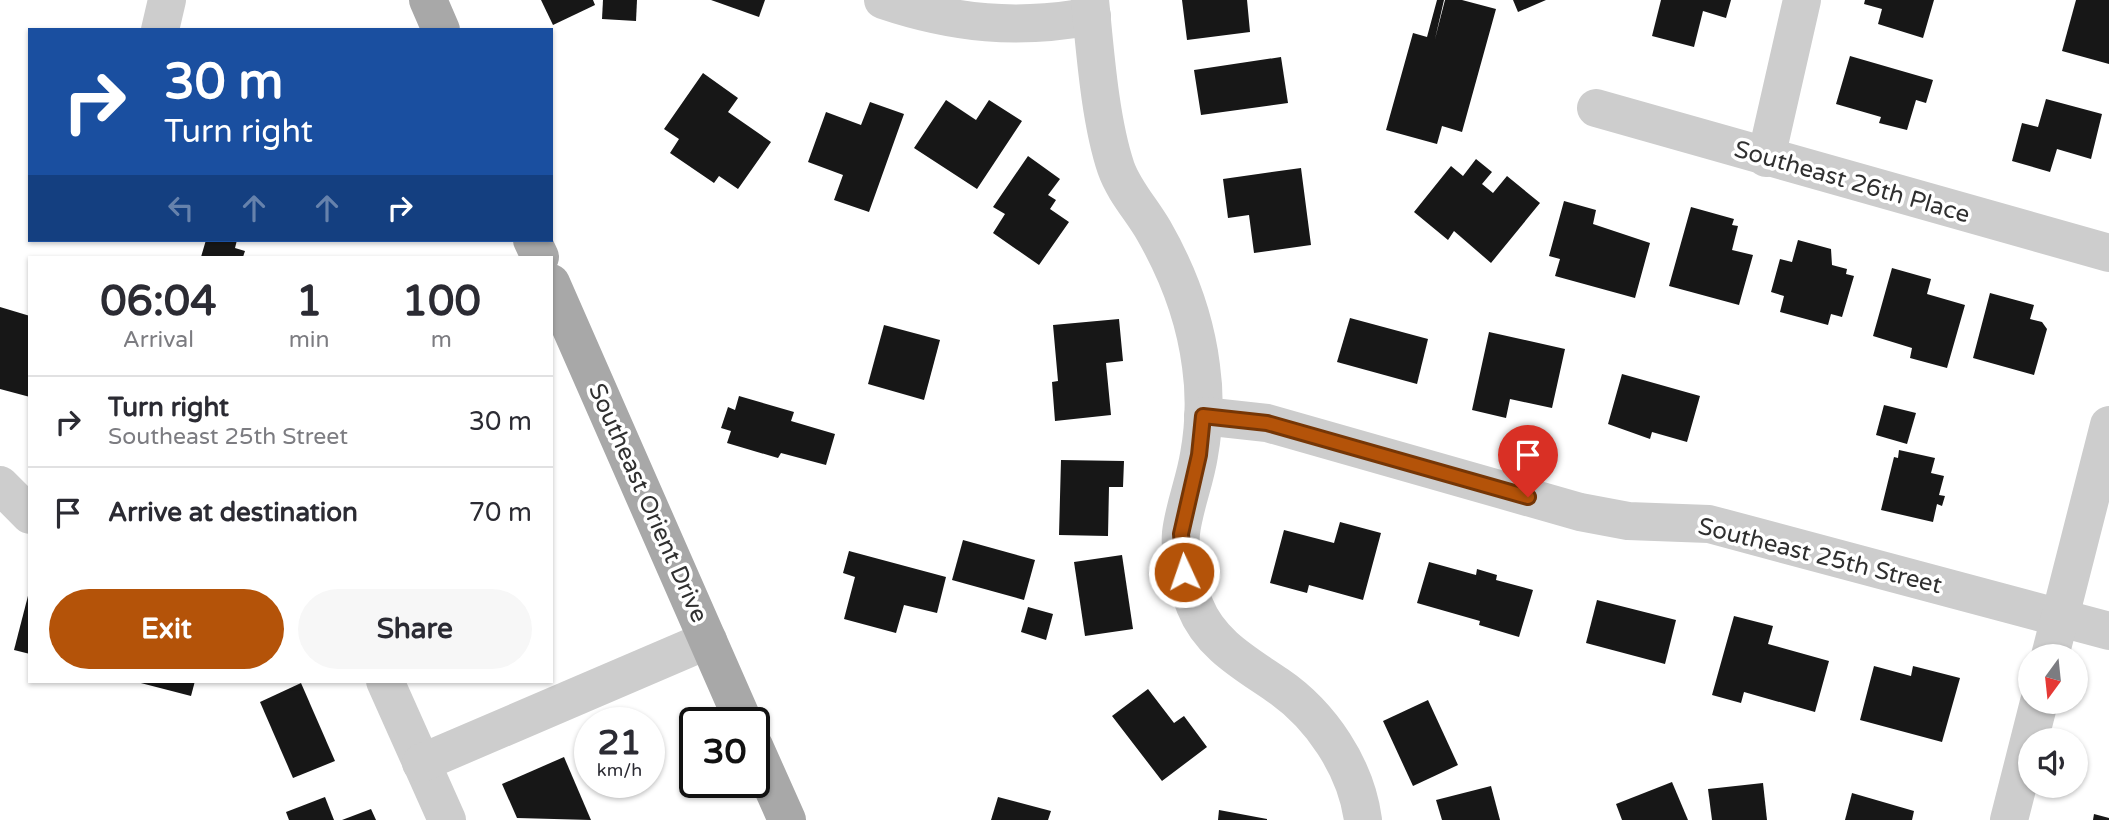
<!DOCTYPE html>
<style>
body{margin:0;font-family:"Varela Round",sans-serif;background:#f7f7f7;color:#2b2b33;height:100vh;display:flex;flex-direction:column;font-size:26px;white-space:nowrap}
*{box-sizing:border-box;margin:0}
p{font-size:23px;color:#7c7c81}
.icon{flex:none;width:38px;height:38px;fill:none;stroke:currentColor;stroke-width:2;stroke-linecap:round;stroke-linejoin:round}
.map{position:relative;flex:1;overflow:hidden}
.side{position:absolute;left:28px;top:256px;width:525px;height:427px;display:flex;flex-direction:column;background:#fff;border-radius:0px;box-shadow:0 2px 5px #0004}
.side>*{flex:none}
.guide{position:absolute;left:28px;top:28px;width:525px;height:214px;border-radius:0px;box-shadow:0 2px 5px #0004;background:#1a4fa0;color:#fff;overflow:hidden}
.needle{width:46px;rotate:195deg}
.fabs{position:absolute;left:2018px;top:644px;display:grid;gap:14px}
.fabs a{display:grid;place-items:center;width:70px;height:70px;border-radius:50%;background:#fff;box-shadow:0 2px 5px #0004;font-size:35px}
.speed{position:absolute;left:574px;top:707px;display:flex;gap:14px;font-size:35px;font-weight:700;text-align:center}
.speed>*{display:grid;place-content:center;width:91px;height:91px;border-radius:50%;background:#fff;box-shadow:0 2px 5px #0004;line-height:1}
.speed small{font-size:18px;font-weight:400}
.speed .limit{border:4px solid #111;border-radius:10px;background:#fff;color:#111}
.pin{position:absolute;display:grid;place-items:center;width:60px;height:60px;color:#fff;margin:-72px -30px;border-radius:50% 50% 50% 0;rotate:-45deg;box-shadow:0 0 7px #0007}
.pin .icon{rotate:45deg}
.me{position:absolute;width:77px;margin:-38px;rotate:357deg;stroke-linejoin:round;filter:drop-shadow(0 0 5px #0008)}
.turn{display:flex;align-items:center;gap:24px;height:147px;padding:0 21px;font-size:32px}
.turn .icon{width:91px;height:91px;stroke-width:2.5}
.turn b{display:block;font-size:49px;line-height:60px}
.lanes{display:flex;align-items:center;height:66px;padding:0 21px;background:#0003;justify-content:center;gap:35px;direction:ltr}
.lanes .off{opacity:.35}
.eta{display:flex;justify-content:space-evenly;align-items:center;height:119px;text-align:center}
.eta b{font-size:42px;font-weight:700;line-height:49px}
.primary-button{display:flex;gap:14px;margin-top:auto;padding:14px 21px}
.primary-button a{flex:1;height:80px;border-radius:42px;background:#b45309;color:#fff;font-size:28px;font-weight:700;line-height:80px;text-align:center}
.primary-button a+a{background:#f7f7f7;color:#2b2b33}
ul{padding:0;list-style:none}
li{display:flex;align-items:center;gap:21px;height:91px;padding:0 21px;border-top:2px solid #e1e1e2}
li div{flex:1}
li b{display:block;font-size:26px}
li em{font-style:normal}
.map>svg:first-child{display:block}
.building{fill:#171717}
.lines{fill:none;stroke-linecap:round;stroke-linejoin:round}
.minor{stroke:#cdcdcd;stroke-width:38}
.major{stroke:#a8a8a8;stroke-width:38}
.route-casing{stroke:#753606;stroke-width:18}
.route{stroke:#b45309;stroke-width:12}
.labels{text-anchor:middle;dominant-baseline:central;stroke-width:7;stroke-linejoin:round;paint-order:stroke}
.street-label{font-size:24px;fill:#303030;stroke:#fff}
</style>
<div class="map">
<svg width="2109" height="820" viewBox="0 0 2109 820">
<rect width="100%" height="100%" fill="#fff"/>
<g class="building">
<polygon points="541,0 593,0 595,5 553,25"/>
<polygon points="603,0 637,0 636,21 602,19"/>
<polygon points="711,0 765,0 759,17"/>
<polygon points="1182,0 1247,0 1250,32 1187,40"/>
<polygon points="1437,0 1444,0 1435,39 1445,0 1462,0 1496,9 1462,132 1442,126 1437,144 1386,130 1413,33 1427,37"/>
<polygon points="1513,0 1546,0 1518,12"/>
<polygon points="1661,0 1731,0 1726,18 1703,11 1694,47 1652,36"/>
<polygon points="1865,0 1934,0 1923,38 1878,24 1882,9 1864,4"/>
<polygon points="2076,0 2109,0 2109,64 2062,51"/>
<polygon points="1850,56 1933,80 1926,103 1916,100 1907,130 1879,123 1881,117 1836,104"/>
<polygon points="1281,57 1288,103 1201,115 1194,70"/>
<polygon points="703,73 738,98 728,112 771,142 738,189 719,176 714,183 670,153 679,139 664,129"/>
<polygon points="2046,99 2102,114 2091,159 2057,149 2050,172 2012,161 2022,123 2038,127"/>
<polygon points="946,100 976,120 989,100 1022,121 977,189 914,148"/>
<polygon points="870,102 904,114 869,212 834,200 843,175 808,162 826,112 861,125"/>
<polygon points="1028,156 1060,179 1048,195 1056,200 1050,209 1069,222 1039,265 993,233 1005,214 993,207"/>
<polygon points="1476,159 1492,172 1482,184 1493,193 1507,176 1540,203 1491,263 1454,231 1448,240 1414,212 1451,166 1463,176"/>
<polygon points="1301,168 1311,245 1254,253 1249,215 1228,218 1223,179"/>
<polygon points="1564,201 1596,210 1593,224 1650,243 1635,298 1555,276 1560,259 1549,256"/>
<polygon points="1691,207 1734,219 1732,225 1738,226 1732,250 1753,255 1739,305 1669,286"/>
<polygon points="206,240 237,240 235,248 245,251 243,257 201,257"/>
<polygon points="1798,240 1831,249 1832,265 1847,269 1846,274 1854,276 1842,317 1831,314 1828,325 1780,312 1784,296 1771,292 1780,259 1792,262"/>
<polygon points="1892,268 1931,279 1927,294 1965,305 1947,368 1910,358 1912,348 1873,336"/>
<polygon points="1990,293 2034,305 2030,319 2042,322 2047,329 2034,375 1973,358"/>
<polygon points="0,307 30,316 30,397 0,389"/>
<polygon points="1350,318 1428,339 1417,384 1337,362"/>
<polygon points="1119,319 1123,361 1106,363 1111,415 1055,421 1052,382 1058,381 1053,325"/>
<polygon points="884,325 940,340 924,400 868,384"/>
<polygon points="1489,332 1565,349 1552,408 1510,399 1506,418 1472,410"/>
<polygon points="1622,374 1700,396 1687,442 1652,432 1650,439 1608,424"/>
<polygon points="739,396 794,412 791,421 835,434 826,465 781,453 778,458 727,443 731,431 721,428 728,407 735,410"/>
<polygon points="1884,405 1916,413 1907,444 1876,435"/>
<polygon points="1899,450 1935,458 1931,473 1944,476 1939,495 1945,496 1942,506 1937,504 1933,522 1881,510 1894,457 1898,458"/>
<polygon points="1061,460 1124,461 1123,487 1109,487 1108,536 1059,535"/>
<polygon points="1340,522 1381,533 1363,600 1309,585 1307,593 1270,583 1284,530 1334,543"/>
<polygon points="963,540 1035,560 1024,600 952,580"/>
<polygon points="849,551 946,577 937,613 904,605 896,633 844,619 855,577 843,573"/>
<polygon points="1122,555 1133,629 1085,636 1074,562"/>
<polygon points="1429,562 1476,575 1477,569 1497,575 1496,580 1533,590 1519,637 1479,625 1480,621 1417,603"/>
<polygon points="29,592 30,592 30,654 14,650"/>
<polygon points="1597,600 1676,620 1665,664 1586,643"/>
<polygon points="1028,607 1053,614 1046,640 1021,632"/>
<polygon points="1734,616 1773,626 1768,644 1829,661 1815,712 1744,692 1741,703 1712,695"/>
<polygon points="1874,666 1911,676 1913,666 1960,678 1942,742 1860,720"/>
<polygon points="133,681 195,681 191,696"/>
<polygon points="301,683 335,761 293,778 260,702"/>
<polygon points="1148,689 1174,723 1184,716 1207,747 1162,781 1112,716"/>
<polygon points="1428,700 1458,765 1413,786 1383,721"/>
<polygon points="564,757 591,820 517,818 502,784"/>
<polygon points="1672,782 1688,820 1622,820 1616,804"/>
<polygon points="1763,783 1767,820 1712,820 1708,789"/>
<polygon points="1491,786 1500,820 1442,820 1436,800"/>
<polygon points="1852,793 1914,811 1912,820 1845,820"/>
<polygon points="325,797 334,820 289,820 286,812"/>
<polygon points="998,797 1051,811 1048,820 991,820"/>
<polygon points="371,809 376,820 342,820"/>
<polygon points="1219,810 1267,819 1267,820 1218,820"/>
<polygon points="2094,814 2109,818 2109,820 2093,820"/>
</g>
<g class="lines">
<g class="minor">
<path d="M883 0C954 24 1018 30 1092 16"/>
<path d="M1090 0C1095 50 1100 121 1116 168 1124 191 1142 210 1154 231 1178 273 1195 318 1201 366 1205 394 1204 427 1199 455 1195 481 1184 507 1181 533 1179 557 1186 583 1195 606 1210 644 1245 663 1277 685 1321 715 1356 767 1363 820"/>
<polyline points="160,30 167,0"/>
<polyline points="1596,108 2109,253"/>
<polyline points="1766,158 1802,0"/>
<polyline points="1203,416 1267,423 1580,512 1628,521 1709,524 2109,631"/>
<polyline points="0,485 30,515"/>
<polyline points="2050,656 2109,425"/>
<polyline points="385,681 447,820"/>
<polyline points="421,763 708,640"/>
<polyline points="2009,820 2039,702"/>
</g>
<g class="major">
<polyline points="428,0 441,30"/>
<polyline points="532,240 540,257"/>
<polyline points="551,283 744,723"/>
<polyline points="754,746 787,820"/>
</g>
</g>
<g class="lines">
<g class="route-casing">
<polyline id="route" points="1184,572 1181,534 1199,455 1203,416 1267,423 1528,497"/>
</g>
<use href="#route" class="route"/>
</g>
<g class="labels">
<g class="street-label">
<text transform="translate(1852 182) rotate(16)">Southeast 26th Place</text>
<text transform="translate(648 503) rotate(66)">Southeast Orient Drive</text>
<text transform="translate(1820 556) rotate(14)">Southeast 25th Street</text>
</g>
</g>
</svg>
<div class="fabs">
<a><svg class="needle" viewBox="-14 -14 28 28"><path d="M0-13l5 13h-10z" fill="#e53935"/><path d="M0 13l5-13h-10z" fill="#7c7c81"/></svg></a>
<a><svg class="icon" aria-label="sound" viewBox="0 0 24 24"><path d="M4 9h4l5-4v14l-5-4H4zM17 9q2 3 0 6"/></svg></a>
</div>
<div class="speed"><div>21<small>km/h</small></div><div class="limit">30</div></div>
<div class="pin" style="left:1528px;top:497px;background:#d93025"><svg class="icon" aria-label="arrive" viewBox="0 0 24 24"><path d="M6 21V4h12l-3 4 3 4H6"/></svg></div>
<svg class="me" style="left:1184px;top:572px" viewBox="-20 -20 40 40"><circle r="17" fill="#b45309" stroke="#fff" stroke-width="3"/><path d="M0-11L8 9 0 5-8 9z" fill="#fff"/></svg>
<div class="guide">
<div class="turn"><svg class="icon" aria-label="right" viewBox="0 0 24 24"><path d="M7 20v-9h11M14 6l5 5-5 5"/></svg><div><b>30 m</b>Turn right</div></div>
<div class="lanes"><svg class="icon off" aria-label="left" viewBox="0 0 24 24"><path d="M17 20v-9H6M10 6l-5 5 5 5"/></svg><svg class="icon off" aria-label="ahead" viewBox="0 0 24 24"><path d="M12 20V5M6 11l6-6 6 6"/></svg><svg class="icon off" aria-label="ahead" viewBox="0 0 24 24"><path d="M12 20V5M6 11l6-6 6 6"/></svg><svg class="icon" aria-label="right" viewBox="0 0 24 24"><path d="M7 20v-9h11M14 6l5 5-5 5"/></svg></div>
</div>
<section class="side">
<div class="eta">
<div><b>06:04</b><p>Arrival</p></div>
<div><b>1</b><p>min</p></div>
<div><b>100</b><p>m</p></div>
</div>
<ul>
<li><svg class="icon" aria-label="right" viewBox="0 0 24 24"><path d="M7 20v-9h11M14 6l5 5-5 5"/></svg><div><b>Turn right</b><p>Southeast 25th Street</p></div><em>30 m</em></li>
<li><svg class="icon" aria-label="arrive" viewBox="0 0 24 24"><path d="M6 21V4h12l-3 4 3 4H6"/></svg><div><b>Arrive at destination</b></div><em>70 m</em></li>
</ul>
<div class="primary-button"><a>Exit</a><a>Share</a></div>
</section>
</div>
